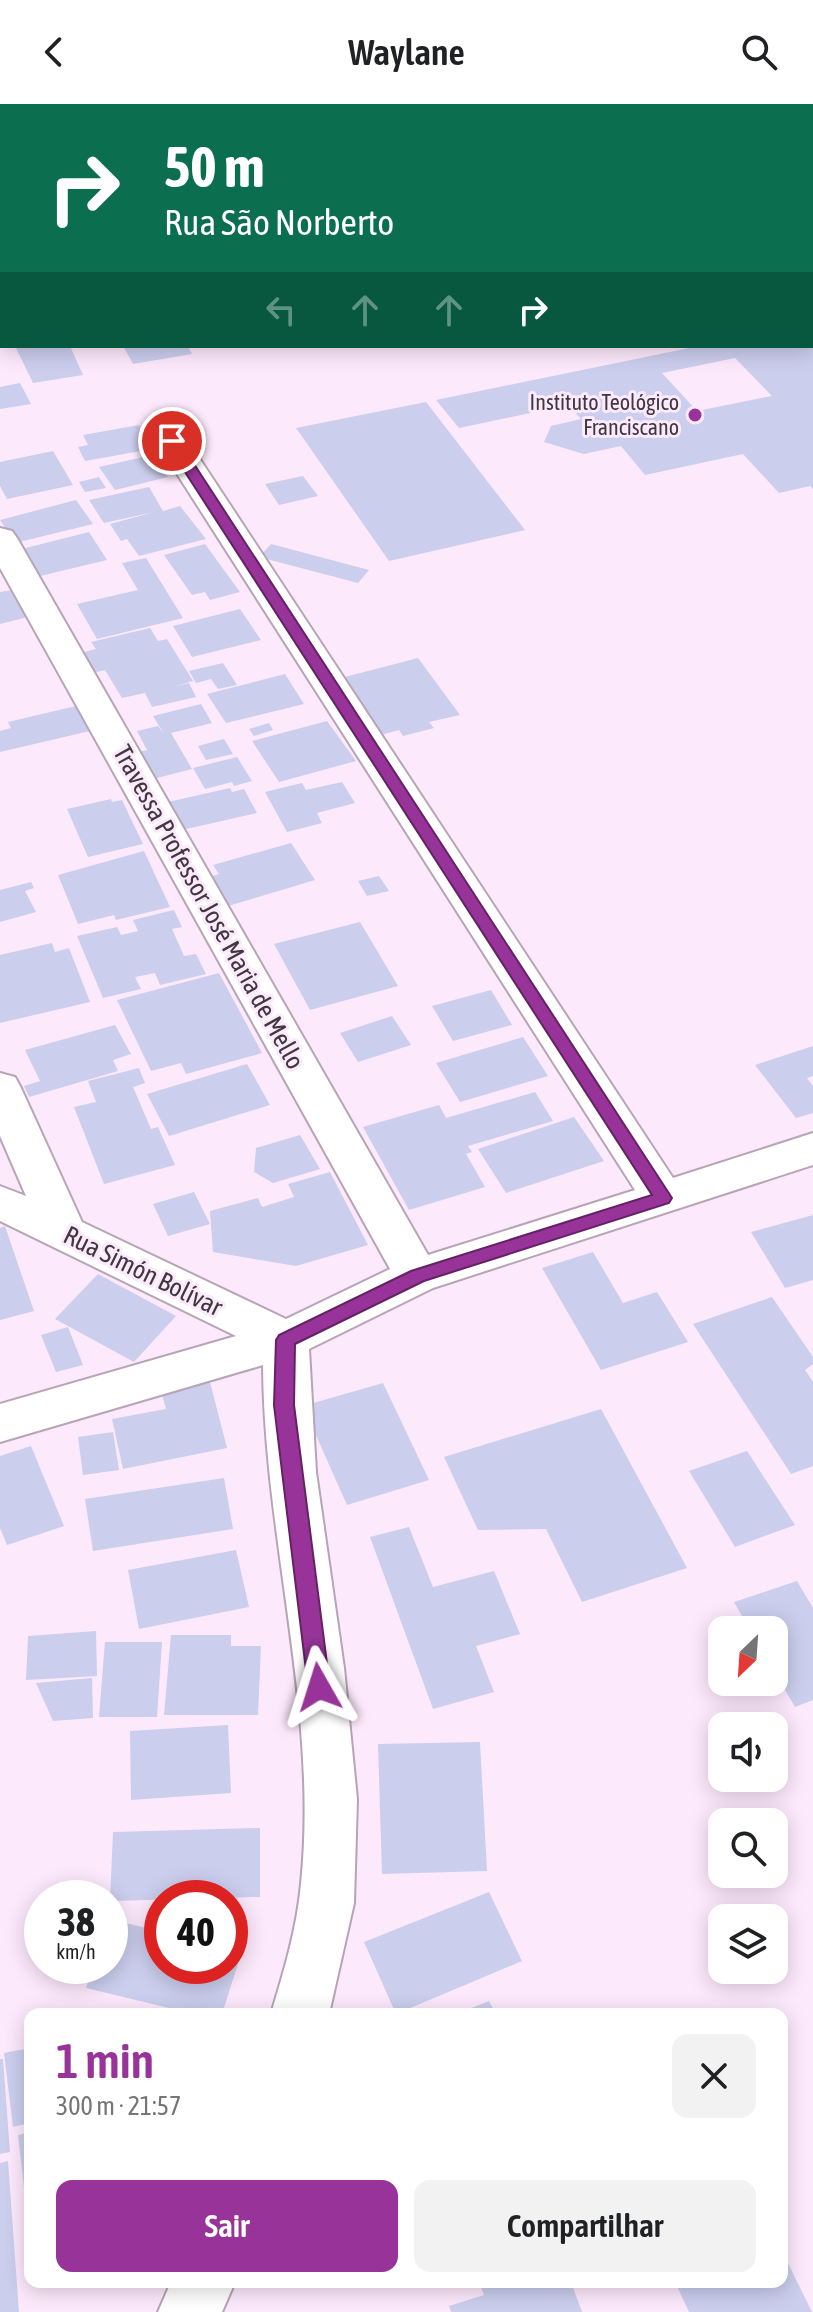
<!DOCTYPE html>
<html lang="pt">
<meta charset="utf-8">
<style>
body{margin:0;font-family:"Asap Condensed",sans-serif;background:#f2f2f2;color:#202124;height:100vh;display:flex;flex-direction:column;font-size:30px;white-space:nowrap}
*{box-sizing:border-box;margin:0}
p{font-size:26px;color:#757577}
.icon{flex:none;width:44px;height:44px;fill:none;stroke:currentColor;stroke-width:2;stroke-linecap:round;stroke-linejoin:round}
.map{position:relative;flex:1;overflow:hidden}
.drawer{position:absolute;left:24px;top:1904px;width:764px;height:280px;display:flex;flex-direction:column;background:#fff;border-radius:16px;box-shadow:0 4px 20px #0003}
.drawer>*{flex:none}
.hud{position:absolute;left:0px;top:0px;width:814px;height:244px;box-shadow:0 4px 20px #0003;background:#0b6e4f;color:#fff;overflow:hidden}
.needle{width:52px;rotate:205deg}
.buttons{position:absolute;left:708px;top:1512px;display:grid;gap:16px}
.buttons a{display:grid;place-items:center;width:80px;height:80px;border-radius:16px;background:#fff;box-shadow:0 4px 20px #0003;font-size:40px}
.speed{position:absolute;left:24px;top:1776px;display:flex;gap:16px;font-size:40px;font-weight:700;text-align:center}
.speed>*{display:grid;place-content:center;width:104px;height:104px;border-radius:50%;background:#fff;box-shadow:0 4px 20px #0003;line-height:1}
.speed small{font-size:20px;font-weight:400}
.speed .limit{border:12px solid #d22;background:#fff;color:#111}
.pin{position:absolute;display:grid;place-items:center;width:68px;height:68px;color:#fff;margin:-34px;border:4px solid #fff;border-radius:50%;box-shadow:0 2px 8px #0007}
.me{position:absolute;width:88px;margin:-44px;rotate:354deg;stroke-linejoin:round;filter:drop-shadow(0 0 6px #0008)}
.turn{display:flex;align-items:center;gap:28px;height:168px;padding:0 32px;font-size:36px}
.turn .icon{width:104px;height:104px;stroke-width:2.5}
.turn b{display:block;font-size:56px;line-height:68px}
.lanes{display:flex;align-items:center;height:76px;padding:0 32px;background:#0003;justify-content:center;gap:40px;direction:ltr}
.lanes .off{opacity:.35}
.round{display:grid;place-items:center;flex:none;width:84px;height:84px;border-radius:16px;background:#f2f2f2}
.headline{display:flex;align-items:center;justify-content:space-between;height:136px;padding:0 32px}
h1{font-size:48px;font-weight:600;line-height:60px;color:#983499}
.primary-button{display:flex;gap:16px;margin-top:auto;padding:16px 32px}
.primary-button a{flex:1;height:92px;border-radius:16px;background:#983499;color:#fff;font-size:32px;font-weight:600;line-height:92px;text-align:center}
.primary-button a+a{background:#f2f2f2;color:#202124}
header{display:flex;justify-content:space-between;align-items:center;height:104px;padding:0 32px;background:#fff;font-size:36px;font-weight:600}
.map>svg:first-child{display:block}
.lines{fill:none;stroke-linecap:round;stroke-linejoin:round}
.river{fill:#8496b0;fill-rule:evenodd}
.building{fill:#cbceed;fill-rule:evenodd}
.minor-casing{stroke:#b7a4b5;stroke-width:4}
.major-casing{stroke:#fff;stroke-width:4}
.minor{fill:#fff;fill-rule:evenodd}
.major{fill:#d8c17f;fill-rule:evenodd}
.route{fill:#983499;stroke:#632263;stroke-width:2}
.poi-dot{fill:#983499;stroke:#fde9fc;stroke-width:3}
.labels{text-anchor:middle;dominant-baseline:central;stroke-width:6;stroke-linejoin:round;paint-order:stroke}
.far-poi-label{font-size:22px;fill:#3f383f;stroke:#fde9fc;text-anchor:end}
.street-label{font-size:26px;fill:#3f383f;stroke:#fde9fc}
</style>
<header><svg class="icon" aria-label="back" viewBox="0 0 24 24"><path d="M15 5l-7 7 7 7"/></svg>Waylane<svg class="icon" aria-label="search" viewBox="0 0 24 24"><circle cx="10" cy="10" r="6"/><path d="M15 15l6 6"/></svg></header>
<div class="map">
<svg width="813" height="2208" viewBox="0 0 813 2208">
<rect width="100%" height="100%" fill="#fde9fc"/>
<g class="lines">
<g class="river">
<polygon points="813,4 813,39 812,39 812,4"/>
<rect x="0" y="180" width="2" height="38"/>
</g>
</g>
<g class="building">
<polygon points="15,242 70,242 83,271 33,279"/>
<polygon points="123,242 188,242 192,250 133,260"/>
<path d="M699 242H813V385L810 382 779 389 743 350 645 371 621 342 584 350 544 338 551 322 581 315 568 301 459 324 436 296ZM735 254 772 292 697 307 662 269Z"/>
<polygon points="20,279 31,300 0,305 0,283"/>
<polygon points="426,298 525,426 389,457 296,324"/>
<polygon points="139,321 152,345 85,357 78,343 88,341 83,331"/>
<polygon points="53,347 73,381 7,395 0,382 0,358"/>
<polygon points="152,351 168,373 115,386 99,363"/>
<polygon points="303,372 318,392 279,401 265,380"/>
<polygon points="99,373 106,384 85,388 79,378"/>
<polygon points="149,383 163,407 180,402 206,435 139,452 127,435 121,437 110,420 154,408 104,419 89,396"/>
<polygon points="76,396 93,420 15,439 0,416"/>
<polygon points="89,428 107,456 36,473 18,446"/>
<polygon points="205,440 240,488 210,496 205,488 192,491 164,451"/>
<polygon points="271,440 369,466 358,479 259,453"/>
<polygon points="146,454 183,514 97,535 77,500 138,486 122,459"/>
<polygon points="12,486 28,513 0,520 0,488"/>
<polygon points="240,505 261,536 192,553 173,522"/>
<polygon points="150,524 158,537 167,535 193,577 173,583 189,579 196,593 152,603 145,589 122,594 105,566 92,569 80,549 96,545 91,538"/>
<polygon points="418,554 460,611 429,618 434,624 403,632 399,626 381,631 341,574"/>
<polygon points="223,559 237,581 218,585 211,575 196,579 189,567"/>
<polygon points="285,570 304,600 226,619 207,590"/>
<polygon points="201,600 212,619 171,629 192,665 149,676 135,649 147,646 137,627 158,622 164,630 153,612"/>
<polygon points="76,602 90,627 0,648 0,627 11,624 8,618"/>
<polygon points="327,617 356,657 279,678 252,637"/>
<polygon points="269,619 273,626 254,632 249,625"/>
<polygon points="224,635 233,650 206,656 198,642"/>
<polygon points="237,653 252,677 234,682 232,678 205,685 193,664"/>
<polygon points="342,678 355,699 317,709 322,719 287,728 265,688 302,679 306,686"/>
<polygon points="230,684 232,688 244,685 257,709 182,726 168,698"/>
<polygon points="111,695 112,698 122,696 143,740 88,753 67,705"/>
<polygon points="291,739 315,776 218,805 200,776 219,770 213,761"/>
<polygon points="144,747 170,803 116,816 114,811 78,820 58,771"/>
<polygon points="379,772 389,787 367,792 358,777"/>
<polygon points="31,778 34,784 25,787 36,808 0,818 0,786"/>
<polygon points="174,806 182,823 172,825 184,852 196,850 206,870 160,881 155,869 135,873 141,885 103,894 77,832 117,823 121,831 138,827 133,816"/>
<polygon points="360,818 398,882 310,906 274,840"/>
<polygon points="52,839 55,848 69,844 90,898 0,919 0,851"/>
<polygon points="219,869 262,949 186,970 181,959 151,967 117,896"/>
<polygon points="491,886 512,921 453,937 432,902"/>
<polygon points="392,912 411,941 358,958 340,929"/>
<polygon points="115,921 131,950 113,956 118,967 29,993 24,982 40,977 25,946"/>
<polygon points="523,933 548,972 460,998 436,959"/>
<polygon points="813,942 813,972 807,974 813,982 813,1009 796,1014 755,961"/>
<polygon points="247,960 270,1001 169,1032 147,990"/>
<polygon points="139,964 145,979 133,983 151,1025 158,1023 175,1061 104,1080 74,1003 96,998 88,977"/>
<polygon points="535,988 553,1017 468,1042 472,1048 466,1050 485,1083 409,1106 363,1023 439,1001 446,1014"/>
<polygon points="574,1013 604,1057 506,1089 478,1045"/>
<polygon points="300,1031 320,1065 273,1079 254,1068 256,1044"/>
<polygon points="330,1068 368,1141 296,1162 213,1148 210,1107 258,1094 262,1103 294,1093 288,1080"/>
<polygon points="194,1088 210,1120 168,1132 153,1100"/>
<polygon points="813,1111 813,1176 785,1184 751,1128"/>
<polygon points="5,1122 34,1207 0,1216 0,1124"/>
<polygon points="593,1148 623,1199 657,1188 688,1238 601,1266 542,1164"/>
<polygon points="98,1170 176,1212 134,1258 55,1215"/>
<polygon points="772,1193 813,1253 813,1260 805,1266 813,1278 813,1362 791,1370 693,1220"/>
<polygon points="68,1223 83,1261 56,1268 41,1231"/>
<polygon points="210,1278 227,1344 123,1365 112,1315 166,1305 161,1287"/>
<polygon points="383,1279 429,1376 347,1401 303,1302"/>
<polygon points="601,1305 687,1464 582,1498 546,1425 478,1426 444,1353"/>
<polygon points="113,1328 119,1366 83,1371 78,1333"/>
<polygon points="31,1342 64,1422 7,1441 0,1424 0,1352"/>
<polygon points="747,1347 795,1421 735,1443 689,1367"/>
<polygon points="224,1374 233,1425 93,1447 85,1395"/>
<polygon points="409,1423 433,1483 494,1467 520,1530 476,1542 494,1588 433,1605 370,1433"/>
<polygon points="236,1446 249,1503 139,1525 128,1466"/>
<polygon points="797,1477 813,1504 813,1596 795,1603 774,1567 774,1526 750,1526 734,1498"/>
<polygon points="96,1527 97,1572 26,1576 28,1532"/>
<polygon points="171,1531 231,1531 231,1542 261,1542 258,1611 164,1611"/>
<polygon points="105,1538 162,1538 157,1613 99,1613"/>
<polygon points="92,1574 93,1614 53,1617 36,1579"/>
<polygon points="228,1621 231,1689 131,1696 130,1627"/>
<polygon points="480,1638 487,1767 382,1770 378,1640"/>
<polygon points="260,1724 260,1793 110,1797 113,1728"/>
<polygon points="489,1788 522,1857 396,1910 364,1838"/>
<polygon points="110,1815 162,1828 162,1862 230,1862 230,1844 242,1847 222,1910 194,1910 86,1884 94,1862 110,1862"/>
<polygon points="489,1897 496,1910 457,1910"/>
<polygon points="30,1944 30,2019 13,2023 4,1949"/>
<polygon points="0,1955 3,1955 10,2048 0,2050"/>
<polygon points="30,2028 30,2117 28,2118 18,2031"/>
<polygon points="8,2057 19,2208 0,2208 0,2059"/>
<polygon points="782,2147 812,2208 689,2208 675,2178 782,2178"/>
<polygon points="479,2178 571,2178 582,2208 451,2208 449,2202 484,2191"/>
</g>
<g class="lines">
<g class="minor-casing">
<g id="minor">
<polygon points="379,0 406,0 407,2 380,2"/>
<polygon points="2,7 2,23 0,24 0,8"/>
<rect x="0" y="92" width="2" height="16"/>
<rect x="812" y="120" width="1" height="16"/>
<path d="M172 328 183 330 188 337 673 1074 813 1029V1061L433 1184 309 1245 316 1368 344 1564 357 1695 354 1799 329 1910H271C284 1867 297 1824 301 1780 319 1607 264 1434 263 1261L0 1338V1300L236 1232 0 1117V1082L26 1092 0 1032V969L15 973 21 984 82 1118 286 1215 390 1165 0 464V424L12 427 17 434 428 1151 635 1086 156 337 161 330Z"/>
<polygon points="171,2178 235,2178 222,2208 158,2208"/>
</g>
</g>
<g class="major-casing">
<g id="major">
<polygon points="802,0 813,0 813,13 812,2 801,2"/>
<rect x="0" y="168" width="2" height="18"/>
</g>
</g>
<use href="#minor" class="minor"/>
<use href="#major" class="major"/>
</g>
<polygon class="route" points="172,333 179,337 672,1094 669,1099 424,1177 295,1240 294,1301 330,1583 327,1590 319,1593 311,1590 308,1583 274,1301 276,1236 279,1231 411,1167 652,1091 165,337"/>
<circle class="poi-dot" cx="695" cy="311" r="8"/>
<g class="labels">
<g class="far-poi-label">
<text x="679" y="298">Instituto Teológico<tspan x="679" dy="25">Franciscano</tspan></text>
</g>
<g class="street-label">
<text transform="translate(209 803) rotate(61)">Travessa Professor José Maria de Mello</text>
<text transform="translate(143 1167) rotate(26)">Rua Simón Bolívar</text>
</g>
</g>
</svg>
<div class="buttons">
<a><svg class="needle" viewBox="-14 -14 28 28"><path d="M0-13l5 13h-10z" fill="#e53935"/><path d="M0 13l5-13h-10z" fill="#757577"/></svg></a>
<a><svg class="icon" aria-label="sound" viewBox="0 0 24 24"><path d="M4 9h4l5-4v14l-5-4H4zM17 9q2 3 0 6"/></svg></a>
<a><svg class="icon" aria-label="search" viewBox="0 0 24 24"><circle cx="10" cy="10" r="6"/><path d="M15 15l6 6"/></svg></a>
<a><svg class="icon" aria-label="layers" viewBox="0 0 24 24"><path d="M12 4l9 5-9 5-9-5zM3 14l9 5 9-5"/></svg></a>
</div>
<div class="speed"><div>38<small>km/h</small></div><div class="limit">40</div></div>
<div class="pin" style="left:172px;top:337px;background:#d93025"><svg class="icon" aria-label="arrive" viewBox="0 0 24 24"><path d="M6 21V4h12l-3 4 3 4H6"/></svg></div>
<svg class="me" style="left:319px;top:1583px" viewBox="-20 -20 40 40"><path d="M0-17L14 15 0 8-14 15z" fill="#983499" stroke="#fff" stroke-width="4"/></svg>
<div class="hud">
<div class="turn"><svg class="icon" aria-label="right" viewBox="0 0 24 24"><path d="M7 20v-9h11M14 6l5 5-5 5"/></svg><div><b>50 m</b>Rua São Norberto</div></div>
<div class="lanes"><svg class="icon off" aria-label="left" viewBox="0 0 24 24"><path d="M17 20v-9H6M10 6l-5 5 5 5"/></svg><svg class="icon off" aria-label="ahead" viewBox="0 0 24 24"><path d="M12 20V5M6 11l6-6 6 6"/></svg><svg class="icon off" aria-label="ahead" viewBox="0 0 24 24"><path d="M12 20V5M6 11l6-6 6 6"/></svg><svg class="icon" aria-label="right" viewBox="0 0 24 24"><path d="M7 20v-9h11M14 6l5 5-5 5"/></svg></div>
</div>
<section class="drawer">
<div class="headline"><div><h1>1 min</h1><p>300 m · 21:57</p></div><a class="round"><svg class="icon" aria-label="close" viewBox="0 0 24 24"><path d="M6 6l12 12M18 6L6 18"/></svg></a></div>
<div class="primary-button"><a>Sair</a><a>Compartilhar</a></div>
</section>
</div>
